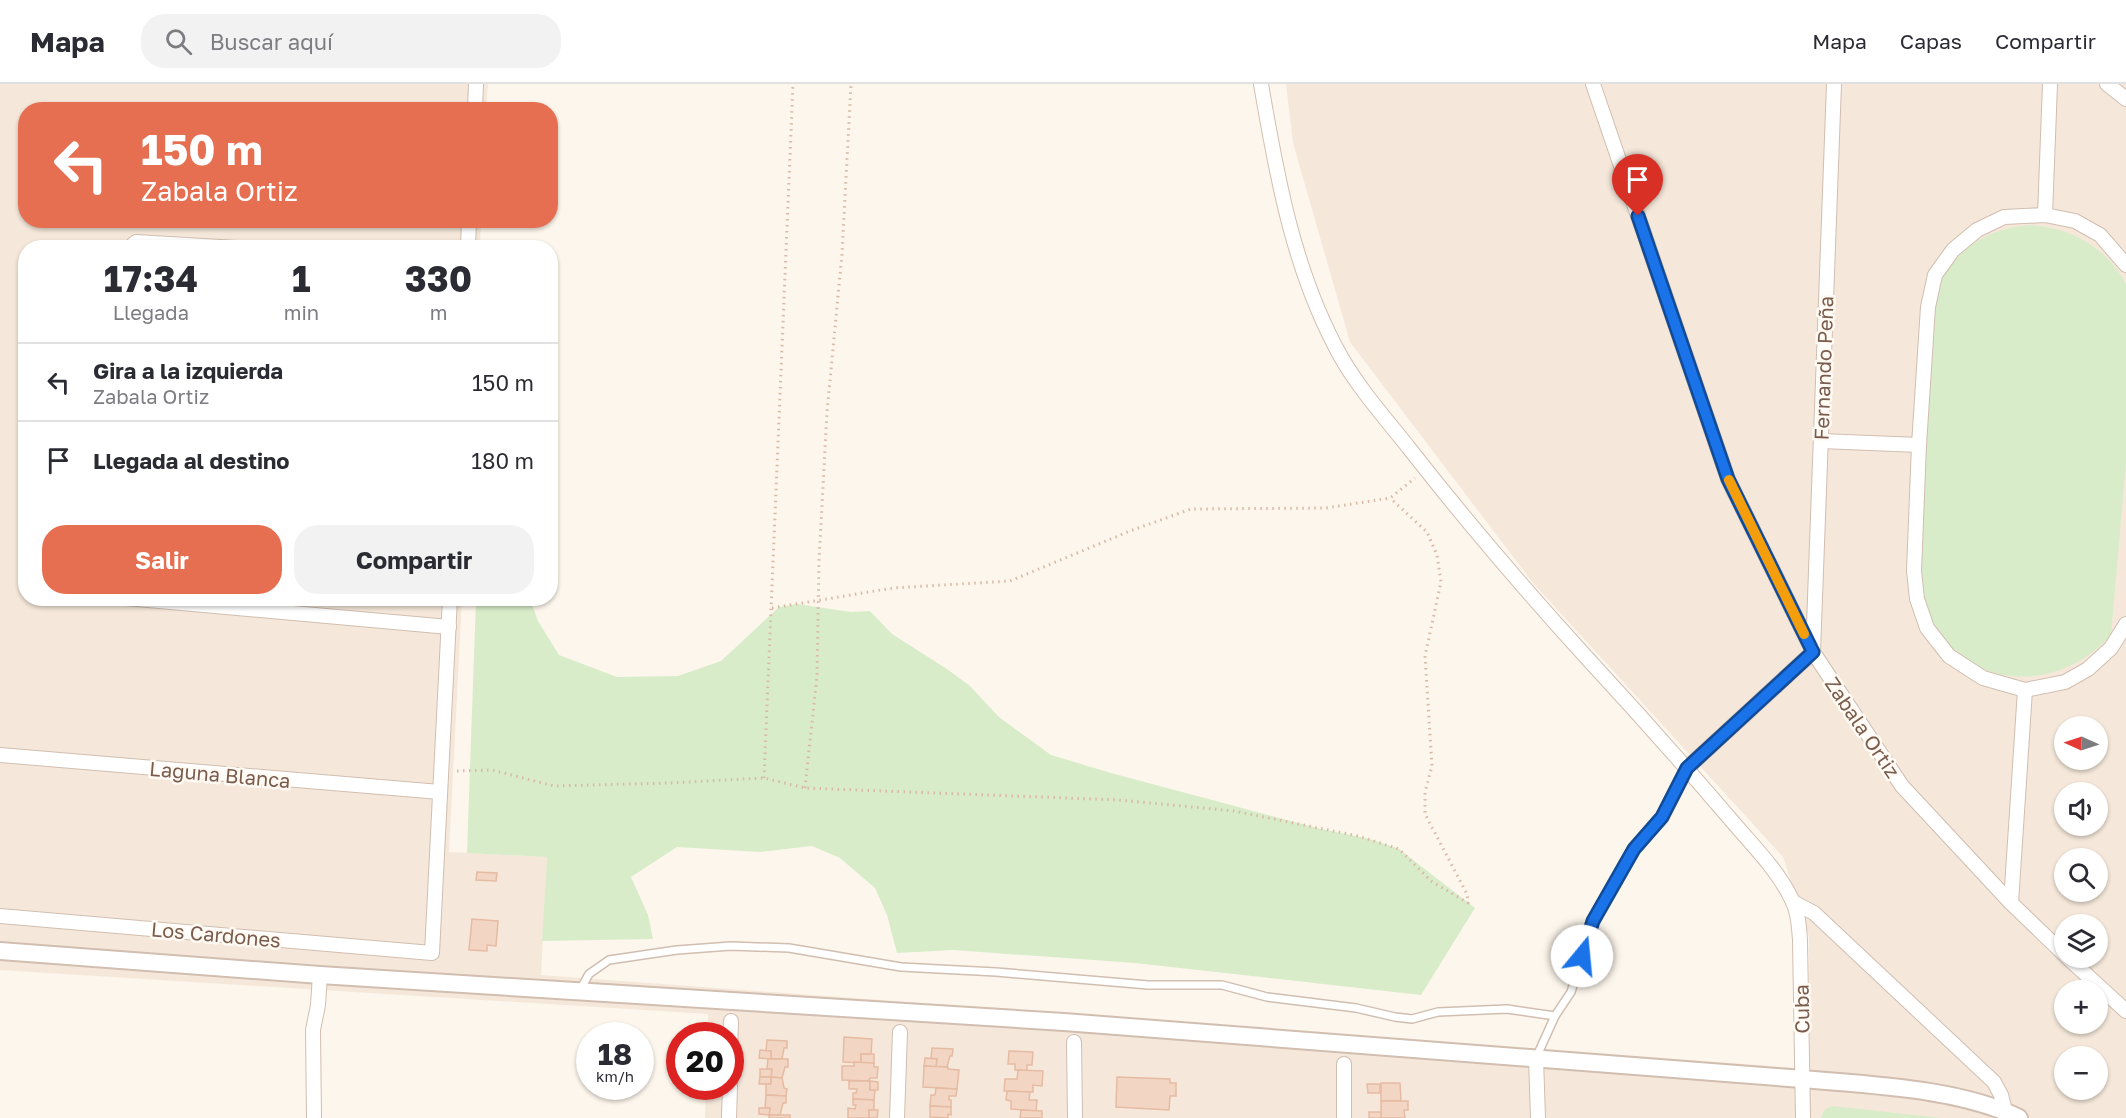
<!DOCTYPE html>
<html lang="es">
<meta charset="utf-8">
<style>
body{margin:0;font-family:"Golos Text",sans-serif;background:#f2f2f3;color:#2b2b33;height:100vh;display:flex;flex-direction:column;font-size:22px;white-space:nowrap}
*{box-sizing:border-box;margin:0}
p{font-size:20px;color:#7c7c81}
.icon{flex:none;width:33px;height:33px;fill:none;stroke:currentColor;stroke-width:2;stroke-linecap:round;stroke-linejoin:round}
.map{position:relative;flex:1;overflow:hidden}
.side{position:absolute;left:18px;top:156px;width:540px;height:366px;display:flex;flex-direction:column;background:#fff;border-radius:24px;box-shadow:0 2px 4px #0004}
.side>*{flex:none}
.hud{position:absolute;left:18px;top:18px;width:540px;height:126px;border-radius:24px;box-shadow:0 2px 4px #0004;background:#e76f51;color:#fff;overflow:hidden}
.needle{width:39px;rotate:273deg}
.buttons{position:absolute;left:2054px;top:632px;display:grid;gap:12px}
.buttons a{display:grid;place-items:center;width:54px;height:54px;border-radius:50%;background:#fff;box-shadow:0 2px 4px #0004;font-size:30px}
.speed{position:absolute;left:576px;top:938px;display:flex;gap:12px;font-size:30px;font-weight:700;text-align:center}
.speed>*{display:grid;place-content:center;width:78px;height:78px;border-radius:50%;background:#fff;box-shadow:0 2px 4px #0004;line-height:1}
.speed small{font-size:15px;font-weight:400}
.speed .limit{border:9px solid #d22;background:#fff;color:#111}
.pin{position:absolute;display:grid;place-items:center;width:51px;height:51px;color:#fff;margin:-62px -26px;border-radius:50% 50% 50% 0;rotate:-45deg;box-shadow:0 0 6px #0007}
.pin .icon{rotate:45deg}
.me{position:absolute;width:66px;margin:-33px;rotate:17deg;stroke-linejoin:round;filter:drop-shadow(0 0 4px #0008)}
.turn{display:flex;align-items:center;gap:21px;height:126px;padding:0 24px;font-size:27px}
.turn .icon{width:78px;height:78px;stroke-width:2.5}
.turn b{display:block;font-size:42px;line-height:51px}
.eta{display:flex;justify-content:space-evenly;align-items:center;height:102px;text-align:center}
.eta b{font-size:36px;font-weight:700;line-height:42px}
.cta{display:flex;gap:12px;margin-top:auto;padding:12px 24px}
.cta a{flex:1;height:69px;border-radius:24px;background:#e76f51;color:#fff;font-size:24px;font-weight:700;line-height:69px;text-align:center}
.cta a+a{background:#f2f2f3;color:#2b2b33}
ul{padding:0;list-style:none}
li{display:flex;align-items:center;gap:18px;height:78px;padding:0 24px;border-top:2px solid #e1e1e2}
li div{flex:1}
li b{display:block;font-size:22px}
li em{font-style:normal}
header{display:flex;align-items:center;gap:36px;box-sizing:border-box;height:84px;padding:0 30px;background:#fff;border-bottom:2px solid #e1e1e2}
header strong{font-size:28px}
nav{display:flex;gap:33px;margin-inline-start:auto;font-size:21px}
.search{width:420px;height:54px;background:#f2f2f3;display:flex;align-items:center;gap:15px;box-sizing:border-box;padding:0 21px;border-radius:24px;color:#7c7c81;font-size:22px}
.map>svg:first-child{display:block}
.residential{fill:#f5e8da;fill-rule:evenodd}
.green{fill:#d8ecc9}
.building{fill:#f3d5c3;stroke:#e6bba3;stroke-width:1.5}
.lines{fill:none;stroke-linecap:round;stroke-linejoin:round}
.service-casing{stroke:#d1beb0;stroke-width:10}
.minor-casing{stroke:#d1beb0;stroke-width:16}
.tertiary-casing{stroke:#d1beb0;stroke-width:20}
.path{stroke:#d9b8a5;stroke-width:3;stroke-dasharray:1.5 4.5;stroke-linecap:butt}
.service{stroke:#fff;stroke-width:7}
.minor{stroke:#fff;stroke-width:14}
.tertiary{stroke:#fff;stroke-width:16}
.route-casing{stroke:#114b97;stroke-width:15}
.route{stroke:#1a73e8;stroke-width:10}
.slow{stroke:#f59e0b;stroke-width:10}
.labels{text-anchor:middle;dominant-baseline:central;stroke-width:5;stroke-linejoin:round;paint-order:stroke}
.street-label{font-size:20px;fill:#7a5c4d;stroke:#fffaf3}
</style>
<header>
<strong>Mapa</strong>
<div class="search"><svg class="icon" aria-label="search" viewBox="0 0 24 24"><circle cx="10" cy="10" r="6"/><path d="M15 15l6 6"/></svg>Buscar aquí</div>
<nav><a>Mapa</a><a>Capas</a><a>Compartir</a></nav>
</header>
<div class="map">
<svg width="2126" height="1034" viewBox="0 0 2126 1034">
<rect width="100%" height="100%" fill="#fdf6ec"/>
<path class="residential" d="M0 0H488L486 25 26 26V136L481 137 480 163 26 164V514L462 515 449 768 547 773 541 891 1810 985 1809 853 1783 773 1533 499 1350 258 1293 59 1286 0H2126V1034H705L706 1002H730V951H708V930L0 886ZM2064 642H2097V675H2064ZM2064 708H2097V741H2064ZM2064 774H2097V807H2064ZM2064 840H2097V873H2064ZM2064 906H2097V939H2064ZM2064 972H2097V1005H2064Z"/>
<g class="green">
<path d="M2029 141C2071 143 2106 163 2126 200V378L2111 551C2066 601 1993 609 1945 558 1932 544 1926 526 1919 509L1933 210C1955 168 1980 146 2029 141Z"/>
<polygon points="476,515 530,515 538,537 559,571 617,593 678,592 721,577 779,523 797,520 851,528 870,527 892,550 947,585 970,602 999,633 1051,671 1111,689 1321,745 1370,755 1399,765 1475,824 1421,911 1135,879 953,866 897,869 887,831 875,804 840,774 812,762 760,768 677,763 631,793 648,831 653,855 542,857 547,773 467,769"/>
<path d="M1833 1022 1941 1034H1821C1823 1026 1826 1024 1833 1022Z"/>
</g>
<g class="building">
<polygon points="477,788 497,789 496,797 476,796"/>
<polygon points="472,835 498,837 496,862 487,861 487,867 469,866"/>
<polygon points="844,953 872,955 871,970 861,970 861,979 843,978"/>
<polygon points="767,956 787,957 787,964 784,964 782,975 771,975 771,967 766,967"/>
<polygon points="932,964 953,965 952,972 950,972 947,983 936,983 937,975 931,974"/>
<polygon points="760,966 771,967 771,975 759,974"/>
<polygon points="1009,967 1033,968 1032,981 1027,981 1027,987 1015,986 1015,980 1008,980"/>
<rect x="861" y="970" width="13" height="9"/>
<polygon points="925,974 937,975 936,983 924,982"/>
<polygon points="768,975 788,975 788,983 785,983 782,994 771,993 772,985 767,985"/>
<polygon points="854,978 874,979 874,983 878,983 877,994 870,994 869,997 842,996 842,982 854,982"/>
<polygon points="924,982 948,983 948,985 959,986 957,1005 923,1003"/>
<polygon points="760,985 772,985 771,993 760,993"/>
<polygon points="1018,986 1043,987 1042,1002 1033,1001 1033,1008 1004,1007 1005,995 1017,995"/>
<polygon points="760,993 771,993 771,1000 759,1000"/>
<polygon points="771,993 782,994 784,1004 787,1005 786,1012 766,1011 766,1000 771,1000"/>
<polygon points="1117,993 1170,995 1170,999 1176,999 1176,1012 1170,1012 1169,1026 1116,1023"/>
<polygon points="849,997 870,997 870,1006 875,1006 874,1016 853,1015 853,1009 856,1009 857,1005 849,1005"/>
<polygon points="870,997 878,998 878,1006 870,1006"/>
<polygon points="1381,999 1400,999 1401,1017 1381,1017"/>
<polygon points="1367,1000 1380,1000 1380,1009 1368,1009"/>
<polygon points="936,1004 957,1005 956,1012 949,1012 949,1016 951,1016 951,1023 930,1022 931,1011 935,1011"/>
<polygon points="1007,1007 1030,1008 1029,1016 1037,1016 1036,1027 1011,1025 1011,1017 1006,1016"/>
<polygon points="766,1011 786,1012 786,1019 783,1019 780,1031 769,1031 770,1024 765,1024"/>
<polygon points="853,1015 874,1016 874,1026 869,1026 869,1034 848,1034 848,1024 855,1025 856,1021 853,1021"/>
<polygon points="1381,1017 1408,1017 1408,1026 1404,1026 1405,1034 1381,1034"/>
<polygon points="930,1022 951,1023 951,1031 948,1030 948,1034 930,1033"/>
<polygon points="759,1024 770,1024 769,1031 759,1030"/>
<polygon points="869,1026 878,1026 877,1034 869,1034"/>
<polygon points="1021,1026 1042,1027 1042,1034 1020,1034"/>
<rect x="1369" y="1028" width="12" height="6"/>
<rect x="769" y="1031" width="21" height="3"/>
</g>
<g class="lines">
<g class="service-casing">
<g id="service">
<polyline points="580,906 589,890 609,876 677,866 731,862 789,864 901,883 996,888 1148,901 1222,901 1267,913 1356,924 1395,933 1412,935 1438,928 1507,925 1555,932"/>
<polyline points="1536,974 1555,932 1571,908 1593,837 1634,764 1662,733 1687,684"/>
</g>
</g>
<g class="minor-casing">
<g id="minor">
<path d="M1261 0C1277 94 1294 189 1341 273 1360 306 1386 335 1409 364 1466 437 1526 507 1587 574 1637 628 1685 682 1732 737 1753 762 1778 786 1792 816 1798 828 1799 842 1800 856L1803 1034"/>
<polyline points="1593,0 1728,395 1813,568 1902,702 2011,819 2064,870"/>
<polyline points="2107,0 2126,15"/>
<polyline points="475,26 476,0"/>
<polyline points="2045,131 2050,0"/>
<polyline points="129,164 136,158 237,164"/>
<polyline points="468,164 469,136"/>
<polyline points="2126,181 2100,151 2075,137 2045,131 2004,133 1977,146 1953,166 1935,191 1928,223 1919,361 1914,487 1917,515 1927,544 1949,572 1983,594 2025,606 2065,598 2088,585 2111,564 2126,540"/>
<polyline points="1821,357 1919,361"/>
<polyline points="126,514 449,543"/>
<polyline points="0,671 440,708"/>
<polyline points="1687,684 1813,568 1834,0"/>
<polyline points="1793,818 1814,829 1994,998 2001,1011 2005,1027"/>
<polyline points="2011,819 2025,606"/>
<polyline points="0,832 432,869 450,514"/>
<polyline points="2067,873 2126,927"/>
<polyline points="1074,958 1075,1034"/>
<polyline points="730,967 731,937"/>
<polyline points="1536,974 1538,1034"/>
<polyline points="1344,980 1344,1034"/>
<polyline points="314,1034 313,946 318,921 320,891"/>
<polyline points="729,1034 730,1002"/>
<polyline points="897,1034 900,948"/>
</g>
</g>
<g class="tertiary-casing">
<path id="tertiary" d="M0 867 320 891 1064 938 1802 995C1868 1001 1960 1004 2019 1034"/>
</g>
<g class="path">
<polyline points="772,524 893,504 1010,497 1130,447 1191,425 1326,424 1390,414 1415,394"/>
<polyline points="457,687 492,686 554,702 669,699 764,694 805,704 1119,716 1234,727 1358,752 1399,765 1431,797 1468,819 1467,810 1425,730 1425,708 1432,682 1425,572 1441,498 1437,471 1427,448 1390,414"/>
<polyline points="764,694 793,0"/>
<polyline points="805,704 817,592 819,477 827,328 842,170 851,0"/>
</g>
<use href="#service" class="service"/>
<use href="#minor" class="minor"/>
<use href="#tertiary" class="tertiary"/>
</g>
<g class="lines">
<g class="route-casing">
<polyline id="route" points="1582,872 1593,837 1634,765 1662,733 1687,684 1813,568 1728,395 1638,132"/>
</g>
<use href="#route" class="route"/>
<polyline class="slow" points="1729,396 1804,550"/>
</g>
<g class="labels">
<g class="street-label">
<text transform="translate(1823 284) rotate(-88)">Fernando Peña</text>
<text transform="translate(1863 643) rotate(56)">Zabala Ortiz</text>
<text transform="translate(220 690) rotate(5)">Laguna Blanca</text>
<text transform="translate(216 850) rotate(5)">Los Cardones</text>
<text transform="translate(1801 925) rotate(-91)">Cuba</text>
</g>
</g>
</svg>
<div class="buttons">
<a><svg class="needle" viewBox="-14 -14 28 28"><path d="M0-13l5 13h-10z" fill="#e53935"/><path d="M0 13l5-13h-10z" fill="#7c7c81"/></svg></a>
<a><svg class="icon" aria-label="sound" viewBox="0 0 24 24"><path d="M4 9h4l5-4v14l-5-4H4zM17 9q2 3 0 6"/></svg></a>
<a><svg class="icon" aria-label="search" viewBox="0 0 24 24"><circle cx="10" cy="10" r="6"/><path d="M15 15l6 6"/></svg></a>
<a><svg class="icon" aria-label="layers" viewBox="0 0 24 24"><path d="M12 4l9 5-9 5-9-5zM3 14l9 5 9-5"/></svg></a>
<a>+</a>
<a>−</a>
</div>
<div class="speed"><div>18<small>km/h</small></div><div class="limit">20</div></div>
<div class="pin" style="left:1638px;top:132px;background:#d93025"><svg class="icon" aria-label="arrive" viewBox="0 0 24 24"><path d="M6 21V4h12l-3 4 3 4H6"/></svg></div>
<svg class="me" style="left:1582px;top:872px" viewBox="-20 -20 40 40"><circle r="19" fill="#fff"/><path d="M0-13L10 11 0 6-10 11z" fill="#1a73e8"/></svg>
<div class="hud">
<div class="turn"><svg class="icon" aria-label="left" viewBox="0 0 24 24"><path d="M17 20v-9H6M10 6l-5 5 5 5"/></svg><div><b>150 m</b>Zabala Ortiz</div></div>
</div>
<section class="side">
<div class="eta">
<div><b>17:34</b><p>Llegada</p></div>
<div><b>1</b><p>min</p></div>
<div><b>330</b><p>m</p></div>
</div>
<ul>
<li><svg class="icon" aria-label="left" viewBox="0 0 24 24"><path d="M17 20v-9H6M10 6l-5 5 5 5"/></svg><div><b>Gira a la izquierda</b><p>Zabala Ortiz</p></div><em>150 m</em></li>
<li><svg class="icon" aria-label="arrive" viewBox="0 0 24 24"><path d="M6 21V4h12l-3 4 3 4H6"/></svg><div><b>Llegada al destino</b></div><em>180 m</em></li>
</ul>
<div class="cta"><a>Salir</a><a>Compartir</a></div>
</section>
</div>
